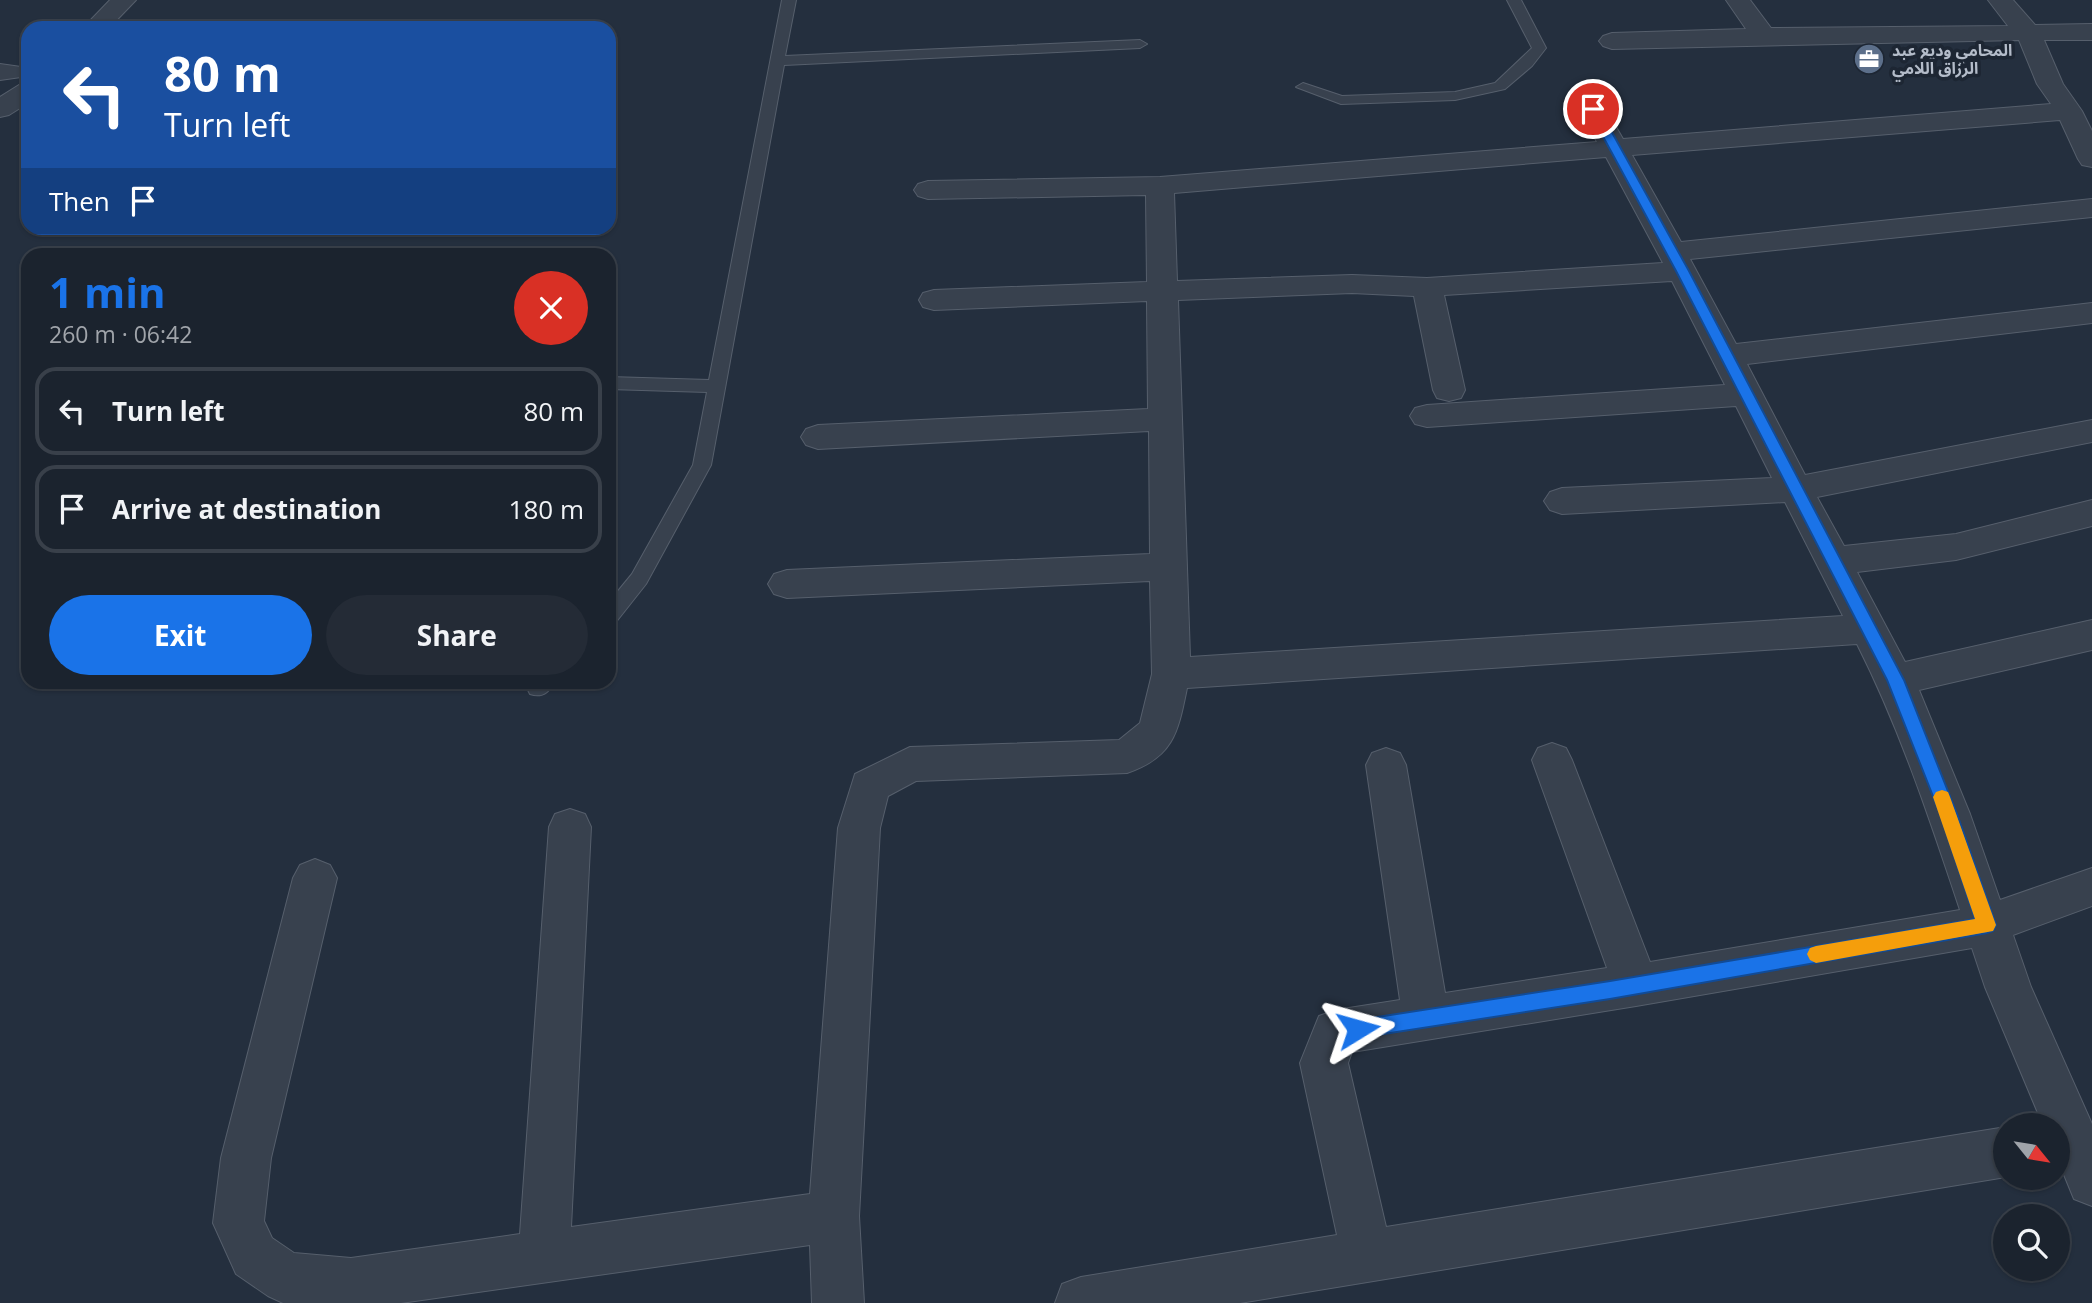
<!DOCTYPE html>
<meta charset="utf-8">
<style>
body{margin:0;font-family:"Open Sans","Noto Sans Arabic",sans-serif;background:#242b36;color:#f1f3f6;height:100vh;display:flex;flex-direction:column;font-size:26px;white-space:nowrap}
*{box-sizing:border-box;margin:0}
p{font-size:23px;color:#a0a4aa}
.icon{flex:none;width:38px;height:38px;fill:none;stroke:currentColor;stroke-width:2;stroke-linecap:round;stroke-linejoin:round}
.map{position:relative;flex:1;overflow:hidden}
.details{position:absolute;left:21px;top:248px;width:595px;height:441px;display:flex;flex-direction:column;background:#1b232e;border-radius:21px;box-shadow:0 2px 5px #0004,0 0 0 2px #39404a}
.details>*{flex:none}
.banner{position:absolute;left:21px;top:21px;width:595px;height:214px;border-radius:21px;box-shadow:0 2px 5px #0004,0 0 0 2px #39404a;background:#1a4fa0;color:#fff;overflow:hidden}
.needle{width:46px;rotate:120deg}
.buttons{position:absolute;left:1993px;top:1113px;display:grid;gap:14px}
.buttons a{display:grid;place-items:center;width:77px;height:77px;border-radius:50%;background:#1b232e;box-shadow:0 2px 5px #0004,0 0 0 2px #39404a;font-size:35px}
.pin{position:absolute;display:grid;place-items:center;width:60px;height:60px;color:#fff;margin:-30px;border:4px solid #fff;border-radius:50%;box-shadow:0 2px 7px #0007}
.me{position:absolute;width:77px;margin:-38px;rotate:82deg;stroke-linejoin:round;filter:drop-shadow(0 0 5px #0008)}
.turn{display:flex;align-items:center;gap:24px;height:147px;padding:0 28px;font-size:32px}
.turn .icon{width:91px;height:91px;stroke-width:2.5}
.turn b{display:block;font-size:49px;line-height:60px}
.then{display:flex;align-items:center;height:66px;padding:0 28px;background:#0003;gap:14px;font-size:26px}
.round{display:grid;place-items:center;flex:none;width:74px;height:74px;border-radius:37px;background:#242b36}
.headline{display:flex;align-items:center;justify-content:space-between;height:119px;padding:0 28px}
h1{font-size:42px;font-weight:700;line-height:52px;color:#1a73e8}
.button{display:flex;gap:14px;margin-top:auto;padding:14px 28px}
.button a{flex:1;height:80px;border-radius:42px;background:#1a73e8;color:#fff;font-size:28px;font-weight:700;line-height:80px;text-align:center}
.button a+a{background:#242b36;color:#f1f3f6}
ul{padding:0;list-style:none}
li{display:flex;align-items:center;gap:21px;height:88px;margin:0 14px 10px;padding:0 14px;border:4px solid #39404a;border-radius:21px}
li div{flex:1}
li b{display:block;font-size:26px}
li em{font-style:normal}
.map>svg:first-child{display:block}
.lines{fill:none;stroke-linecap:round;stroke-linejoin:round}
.lane-casing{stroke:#565f6c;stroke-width:2}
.street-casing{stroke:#565f6c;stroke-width:2}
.lane{fill:#38414e;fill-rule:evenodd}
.street{fill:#38414e;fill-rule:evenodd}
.route{fill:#1a73e8;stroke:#114b97;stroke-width:2}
.slow{fill:#f59e0b}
.labels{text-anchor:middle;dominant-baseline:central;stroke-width:7;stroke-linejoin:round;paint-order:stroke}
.far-poi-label{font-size:16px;font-weight:bold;fill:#b4bcc9;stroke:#1d2633;text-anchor:start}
</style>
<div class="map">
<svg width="2092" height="1303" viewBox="0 0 2092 1303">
<rect width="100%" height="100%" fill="#242f3e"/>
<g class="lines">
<g class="lane-casing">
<g id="lane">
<polygon points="782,0 796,0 785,56 1140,40 1147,44 1140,48 784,65 711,465 646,584 616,622 609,624 609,602 632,574 693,465 707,392 609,389 609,377 709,380"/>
<polygon points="1507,0 1521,0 1546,48 1532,66 1505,89 1455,100 1341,104 1296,87 1303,83 1342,96 1455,92 1495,83 1532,48"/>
<path d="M530 682H554C549 693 542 698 530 694L527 688Z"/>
</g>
</g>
<g class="street-casing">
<g id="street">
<polygon points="110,0 136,0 109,28 83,28"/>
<path d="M1726 0H1750L1771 28 2008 26 1988 0H2013L2035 25 2092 24V40H2044L2063 84 2082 111 2092 131V167L2082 165 2078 159 2060 120 1632 155 1681 242 2092 199V217L1690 259 1736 344 2092 303V323L1747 364 1805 475 2092 420V442L1817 497 1844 546 1956 534 2092 500V526L1956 560 1857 572 1905 662 2092 620V650L1919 690 1970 814 2000 900 2092 868V906L2013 935 2031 987 2092 1124V1206L2074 1199 2058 1160V1125H2043L1985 987 1972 948 1636 1006 1352 1052 1348 1063 1386 1227 2006 1127V1177L1240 1303H1055L1062 1284 1081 1277 1337 1235 1300 1063 1319 1016 1336 1010 1400 1000 1366 765 1372 753 1386 748 1400 753 1406 765 1445 993 1607 968 1532 760 1538 748 1552 743 1566 748 1572 760 1650 962 1960 910C1930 820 1900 729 1857 644L1187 688C1178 732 1174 757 1127 773L916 781 888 796 880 828 859 1216 864 1303H812L810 1245 401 1303H283L268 1296 236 1274 213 1223 221 1158 293 878 300 865 315 859 330 865 337 878 271 1158 264 1221 272 1238 294 1253 351 1258 520 1234 549 827 555 814 570 809 585 814 591 827 571 1227 810 1194 838 828 855 774 910 747 1119 740 1140 723 1152 674 1150 581 787 598 774 594 768 584 774 574 787 570 1150 554 1149 431 818 449 806 445 801 437 806 429 818 425 1148 409 1147 301 934 310 923 307 919 300 923 293 934 290 1147 282 1146 195 928 199 918 196 914 190 918 184 928 181 1160 177 1597 142 1580 109 1584 103 1593 101 1602 103 1623 139 2051 104 2037 84 2019 40 1612 49 1603 46 1599 41 1603 36 1612 33 1746 29ZM1606 157 1663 263 1427 278 1352 275 1177 281 1174 193ZM1672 281 1725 385 1427 405 1415 408 1410 416 1415 424 1427 427 1736 406 1772 478 1562 488 1550 492 1544 501 1550 510 1562 514 1785 502 1843 616 1190 657 1178 300 1352 293 1414 296 1433 390 1437 398 1449 401 1461 398 1465 390 1444 295Z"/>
<polygon points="0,64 21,67 25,72 21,77 0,80"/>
<polygon points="28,83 28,103 9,115 0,117 0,97 19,85"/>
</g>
</g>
<use href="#lane" class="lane"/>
<use href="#street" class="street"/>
</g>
<polygon class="route" points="1593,106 1599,109 1689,271 1904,680 1957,814 1996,925 1993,931 1987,933 1610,999 1358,1038 1352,1035 1349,1029 1352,1022 1358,1020 1610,981 1975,919 1940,814 1887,680 1676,271 1588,109"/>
<polygon class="slow" points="1942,790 1948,792 1950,797 1996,925 1993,931 1816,963 1810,960 1807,954 1810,948 1816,946 1975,919 1933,797 1936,792"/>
<defs>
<g id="office-disc" transform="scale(1.575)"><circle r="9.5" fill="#5c6f8a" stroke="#1d2633"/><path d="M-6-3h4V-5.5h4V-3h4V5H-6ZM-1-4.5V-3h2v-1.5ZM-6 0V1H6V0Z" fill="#fff"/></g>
</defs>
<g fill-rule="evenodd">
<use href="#office-disc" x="1869" y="59"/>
</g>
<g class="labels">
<g class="far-poi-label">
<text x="1892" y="50">المحامي وديع عبد<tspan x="1892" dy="18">الرزاق اللامي</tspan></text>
</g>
</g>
</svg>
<div class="buttons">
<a><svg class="needle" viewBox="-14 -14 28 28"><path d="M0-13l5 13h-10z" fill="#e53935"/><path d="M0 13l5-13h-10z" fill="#a0a4aa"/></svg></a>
<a><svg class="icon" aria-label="search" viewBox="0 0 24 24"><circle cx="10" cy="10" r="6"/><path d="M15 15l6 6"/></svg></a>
</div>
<div class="pin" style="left:1593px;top:109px;background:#d93025"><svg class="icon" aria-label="arrive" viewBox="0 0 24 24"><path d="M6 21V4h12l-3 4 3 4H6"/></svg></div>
<svg class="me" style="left:1358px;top:1029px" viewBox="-20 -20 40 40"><path d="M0-17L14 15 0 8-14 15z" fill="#1a73e8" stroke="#fff" stroke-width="4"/></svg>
<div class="banner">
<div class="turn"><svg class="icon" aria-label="left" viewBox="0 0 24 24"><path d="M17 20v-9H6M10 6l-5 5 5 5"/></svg><div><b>80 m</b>Turn left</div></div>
<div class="then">Then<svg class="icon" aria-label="arrive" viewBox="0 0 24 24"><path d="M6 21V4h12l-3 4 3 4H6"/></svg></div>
</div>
<section class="details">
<div class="headline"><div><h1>1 min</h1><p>260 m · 06:42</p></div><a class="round" style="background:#d93025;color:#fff"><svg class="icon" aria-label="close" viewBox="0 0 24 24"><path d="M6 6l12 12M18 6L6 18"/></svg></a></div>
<ul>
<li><svg class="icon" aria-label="left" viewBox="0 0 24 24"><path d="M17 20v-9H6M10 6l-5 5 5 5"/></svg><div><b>Turn left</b></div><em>80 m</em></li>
<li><svg class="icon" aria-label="arrive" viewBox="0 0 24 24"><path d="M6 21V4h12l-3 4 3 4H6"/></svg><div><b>Arrive at destination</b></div><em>180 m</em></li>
</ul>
<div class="button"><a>Exit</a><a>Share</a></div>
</section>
</div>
